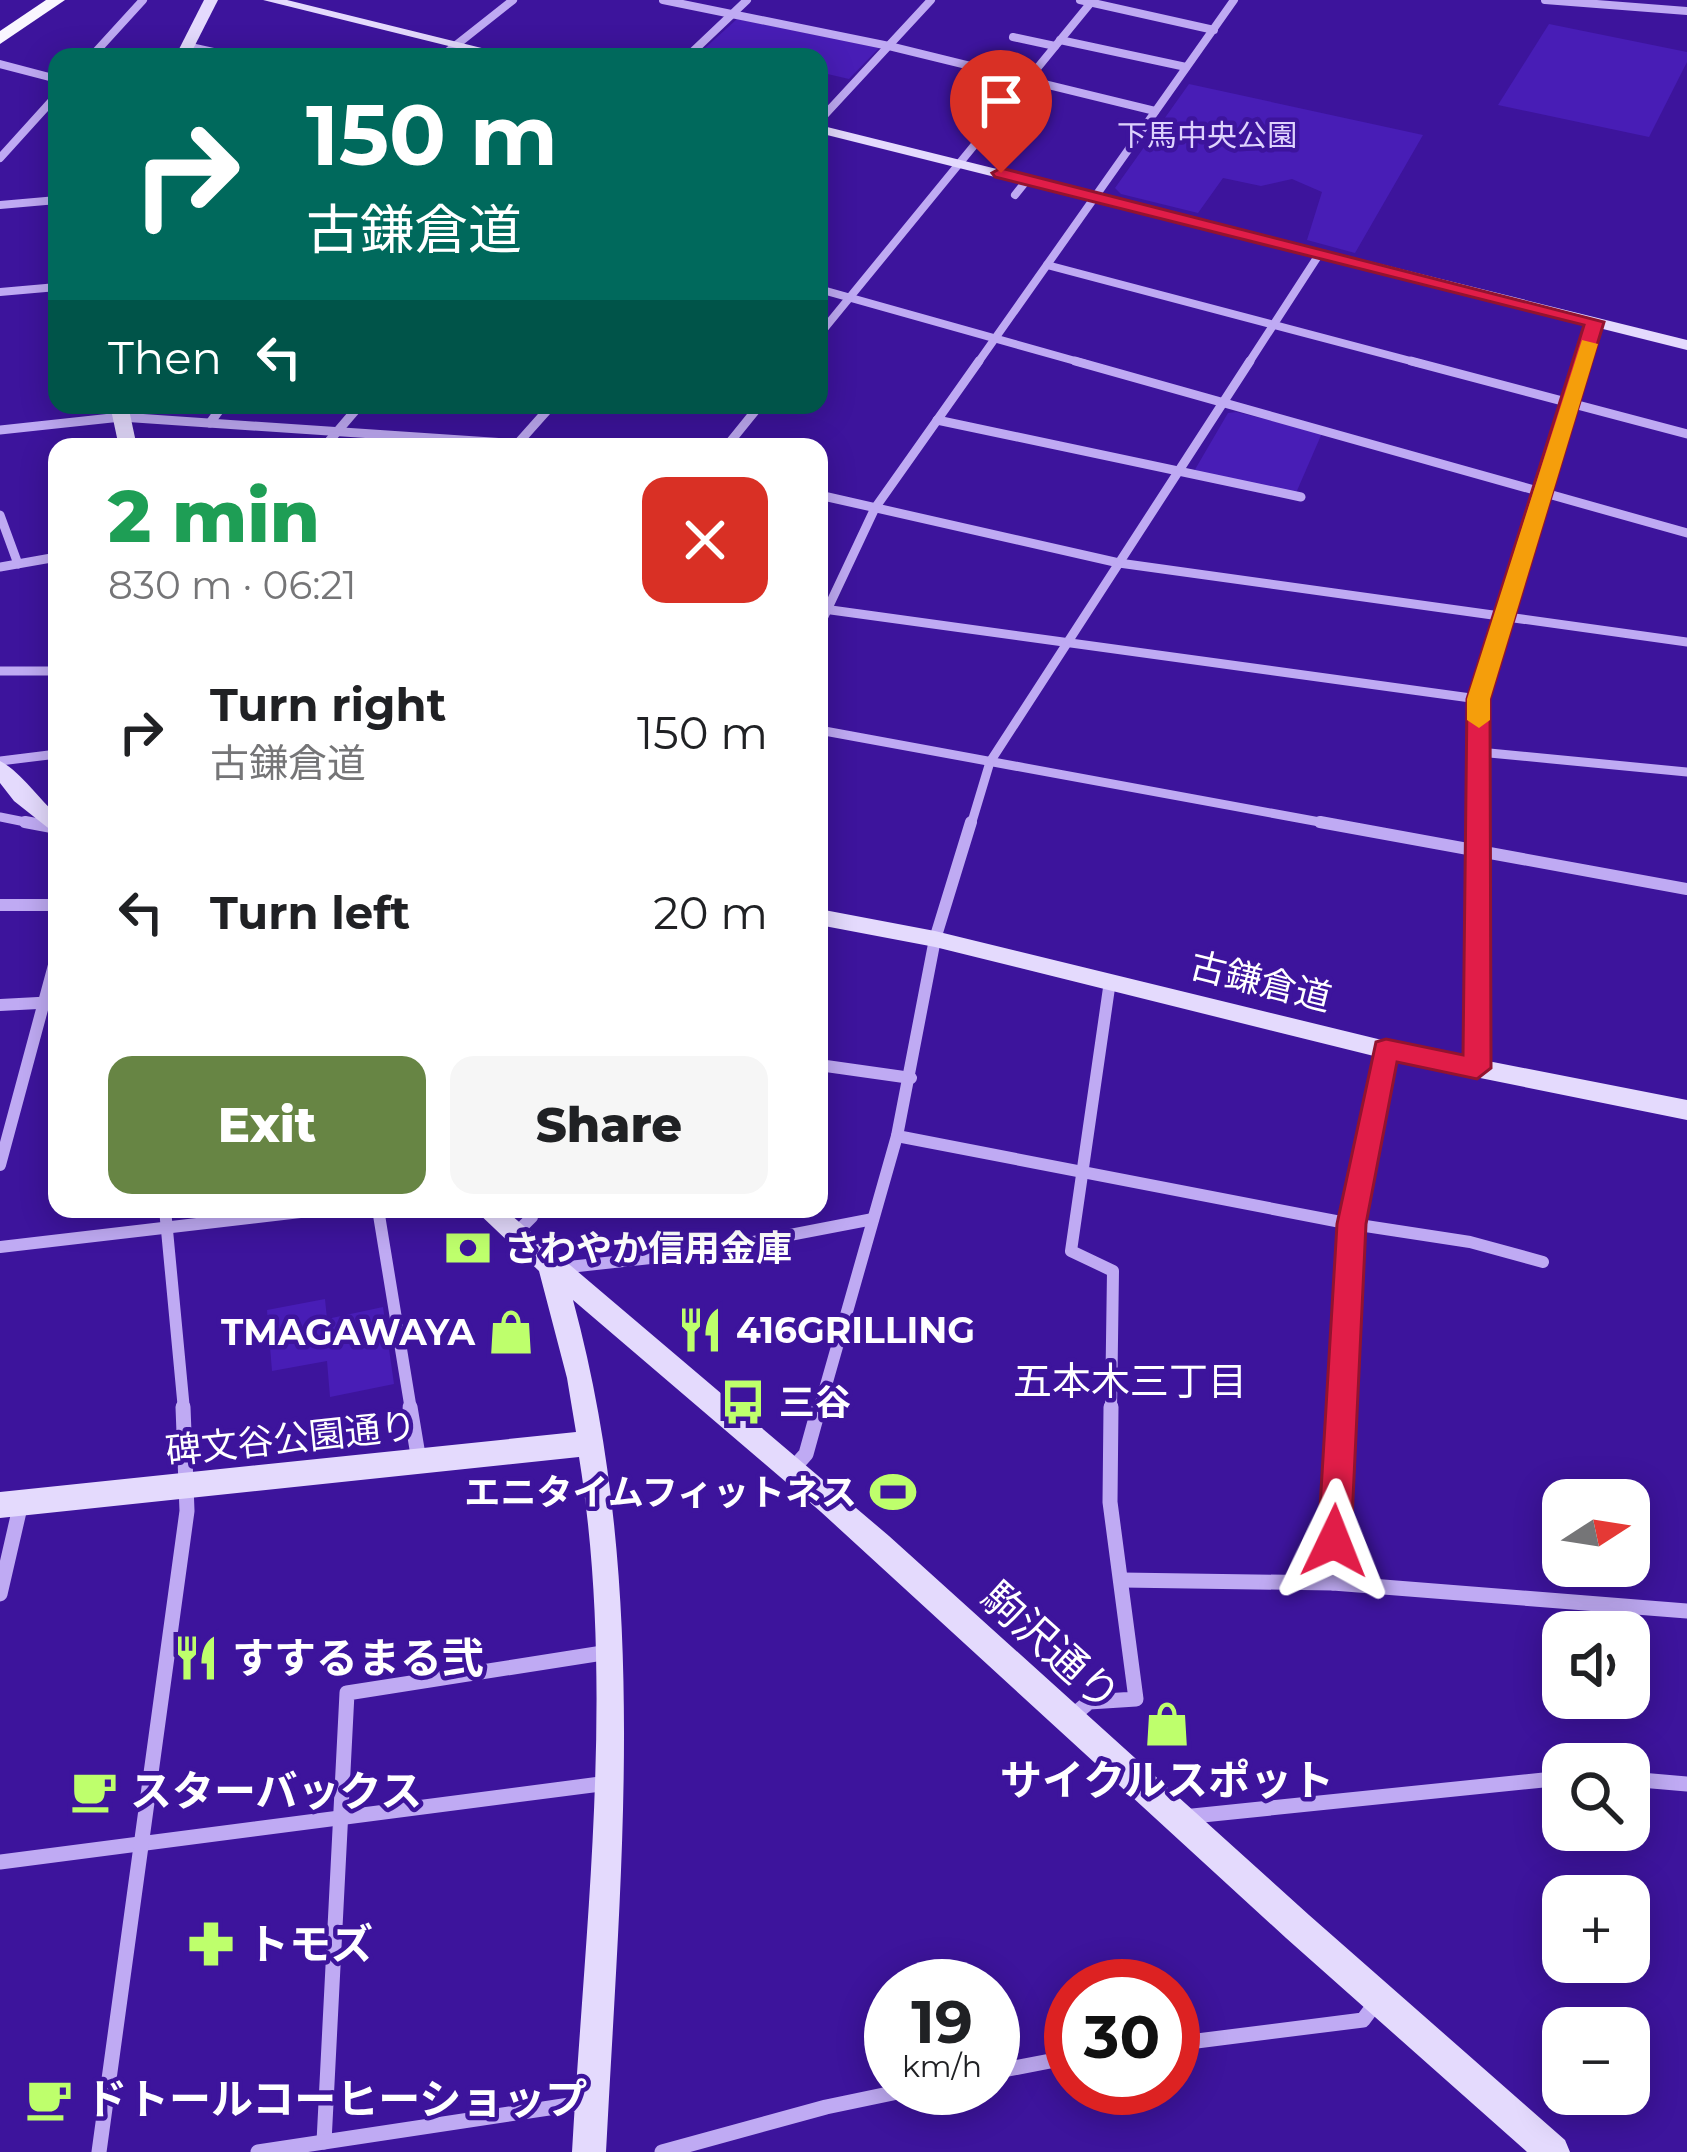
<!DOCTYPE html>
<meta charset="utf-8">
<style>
body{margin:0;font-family:Montserrat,"Noto Sans JP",sans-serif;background:#f6f6f6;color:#202124;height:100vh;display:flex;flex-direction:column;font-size:45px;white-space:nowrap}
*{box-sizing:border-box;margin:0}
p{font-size:39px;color:#757577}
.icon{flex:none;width:66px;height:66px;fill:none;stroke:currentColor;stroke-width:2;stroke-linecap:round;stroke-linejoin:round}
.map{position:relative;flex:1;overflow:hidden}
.details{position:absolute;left:48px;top:438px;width:780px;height:780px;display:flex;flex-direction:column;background:#fff;border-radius:24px;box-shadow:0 6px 30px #0003}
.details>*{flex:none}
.hud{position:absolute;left:48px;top:48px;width:780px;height:366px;border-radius:24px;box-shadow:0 6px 30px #0003;background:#00695c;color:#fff;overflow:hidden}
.needle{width:78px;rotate:78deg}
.tools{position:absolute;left:1542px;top:1479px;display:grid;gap:24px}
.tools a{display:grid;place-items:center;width:108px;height:108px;border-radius:24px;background:#fff;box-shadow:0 6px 30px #0003;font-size:60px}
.speed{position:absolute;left:864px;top:1959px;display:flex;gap:24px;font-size:60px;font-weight:700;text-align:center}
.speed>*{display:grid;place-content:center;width:156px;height:156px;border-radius:50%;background:#fff;box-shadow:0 6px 30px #0003;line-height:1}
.speed small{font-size:30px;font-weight:400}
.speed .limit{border:18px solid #d22;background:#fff;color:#111}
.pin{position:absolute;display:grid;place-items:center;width:102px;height:102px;color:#fff;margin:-123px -51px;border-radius:50% 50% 50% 0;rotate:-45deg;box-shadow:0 0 12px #0007}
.pin .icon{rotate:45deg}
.me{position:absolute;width:132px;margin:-66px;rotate:2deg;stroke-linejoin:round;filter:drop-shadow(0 0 9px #0008)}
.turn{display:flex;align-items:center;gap:42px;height:252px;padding:0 60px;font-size:54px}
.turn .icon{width:156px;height:156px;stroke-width:2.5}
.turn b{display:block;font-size:84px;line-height:102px}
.then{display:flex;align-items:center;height:114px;padding:0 60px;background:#0003;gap:24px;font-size:45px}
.round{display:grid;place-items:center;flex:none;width:126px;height:126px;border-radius:24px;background:#f6f6f6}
.head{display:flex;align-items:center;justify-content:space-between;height:204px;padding:0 60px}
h1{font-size:72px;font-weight:800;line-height:90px;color:#1e9e55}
.cta{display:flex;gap:24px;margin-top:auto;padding:24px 60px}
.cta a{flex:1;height:138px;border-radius:24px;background:#678544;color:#fff;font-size:48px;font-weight:800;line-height:138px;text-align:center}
.cta a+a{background:#f6f6f6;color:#202124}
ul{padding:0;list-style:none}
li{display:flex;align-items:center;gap:36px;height:180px;padding:0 60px}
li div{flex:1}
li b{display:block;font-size:45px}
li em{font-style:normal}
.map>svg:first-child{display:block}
.green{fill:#481db6}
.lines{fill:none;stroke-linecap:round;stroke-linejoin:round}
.street-far3{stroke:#bfaaf3;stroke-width:8}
.street-far2{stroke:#bfaaf3;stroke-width:9}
.street-far1{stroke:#bfaaf3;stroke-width:12}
.street{stroke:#bfaaf3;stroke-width:15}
.secondary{fill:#e4dafd;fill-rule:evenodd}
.primary{fill:#f9f6ff;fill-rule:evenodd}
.route{fill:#e11d48;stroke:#92132f;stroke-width:3}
.slow{fill:#f59e0b}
.labels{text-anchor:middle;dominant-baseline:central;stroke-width:9;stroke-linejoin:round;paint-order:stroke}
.far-park-label{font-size:30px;fill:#ded2fd;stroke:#3d149c}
.street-label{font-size:36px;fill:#fff;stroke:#3d149c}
.poi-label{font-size:36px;font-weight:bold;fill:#fff;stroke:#3d149c;text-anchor:start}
.neighbourhood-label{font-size:39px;fill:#fff;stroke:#3d149c}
.near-street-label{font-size:42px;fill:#fff;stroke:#3d149c}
.near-poi-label{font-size:42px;font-weight:bold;fill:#fff;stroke:#3d149c;text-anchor:start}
</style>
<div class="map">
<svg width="1687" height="2152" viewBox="0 0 1687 2152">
<rect width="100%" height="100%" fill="#3d149c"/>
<g class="green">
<polygon points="737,19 879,48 849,79 819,72 819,57 746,57 705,48"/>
<polygon points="1549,24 1687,52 1687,62 1649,137 1498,105"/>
<polygon points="1189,84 1423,135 1355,253 1307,240 1322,192 1292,179 1261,186 1223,178 1198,213 1121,194 1115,188"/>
<polygon points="1236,412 1322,433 1296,493 1193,473 1228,413"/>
<polygon points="325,1299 327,1319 383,1307 394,1384 330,1397 327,1361 272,1371 267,1310"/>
</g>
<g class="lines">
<g class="street-far3">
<polyline points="663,0 889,46 1155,111"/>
<polyline points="1080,0 1214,30"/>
<polyline points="1545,0 1687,11"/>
<polyline points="1013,37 1055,46"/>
<polyline points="1060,40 1186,67"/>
<polyline points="186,46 236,57"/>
<polyline points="91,57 143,0"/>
<polyline points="441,57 513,0"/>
<polyline points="687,57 747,0"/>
<polyline points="0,64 57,79"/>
<polyline points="819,121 931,0"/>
<polyline points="0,158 57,95"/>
<polyline points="1015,195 1027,180"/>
<polyline points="0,205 57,200"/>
<polyline points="1047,265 1422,364"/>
<polyline points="819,289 1086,364"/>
<polyline points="0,292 57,287"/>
<polyline points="819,335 1093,0"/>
<polyline points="977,364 1234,0"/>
<polyline points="1248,364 1320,253"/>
<polyline points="1582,364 1595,322"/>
</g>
<g class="street-far2">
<polyline points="1075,361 1687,533"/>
<polyline points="1411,361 1687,434"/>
<polyline points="937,420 1301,497"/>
<polyline points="210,423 223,405"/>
<polyline points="0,430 121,417 564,447"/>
<polyline points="519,442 552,405"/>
<polyline points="324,447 360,405"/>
<polyline points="726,447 760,405"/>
<polyline points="819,495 1119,563 1687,642"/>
<polyline points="0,515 18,564"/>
<polyline points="0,567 57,557"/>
<polyline points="831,610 1478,699"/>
<polyline points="819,627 875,508 979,361"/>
<polyline points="0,671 57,671"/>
<polyline points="819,730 1336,825"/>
<polyline points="1479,752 1687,772"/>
<polyline points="0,761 57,754"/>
<polyline points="0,817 40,825"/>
<polyline points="971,825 990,762 1250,361"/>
<polyline points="1478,825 1478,699 1583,361"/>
</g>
<g class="street-far1">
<polyline points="25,822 57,828"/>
<polyline points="1320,822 1687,889"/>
<polyline points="0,905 57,905"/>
<polyline points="1110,981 1071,1251 1113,1271 1111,1410"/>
<polyline points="0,1005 57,1002"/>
<polyline points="819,1065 911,1078"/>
<polyline points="1477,1068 1478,822"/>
<polyline points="897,1136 1346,1223 1470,1242 1543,1262"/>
<polyline points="0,1165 57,954"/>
<polyline points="165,1209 184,1410"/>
<polyline points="378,1209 411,1410"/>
<polyline points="515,1234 532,1217 533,1209"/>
<polyline points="0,1247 326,1209"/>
<polyline points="560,1268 696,1253 873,1219"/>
<polyline points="819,1410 897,1136 935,939 971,822"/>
<polyline points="1342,1410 1351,1224 1386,1050"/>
</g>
<g class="street">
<polyline points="410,1407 419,1461"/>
<polyline points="790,1472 806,1454 819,1407"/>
<polyline points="1122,1580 1333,1583 1687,1611"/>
<polyline points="1333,1583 1342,1407"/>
<polyline points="0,1594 21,1503"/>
<polyline points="1069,1719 1089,1702 1136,1699 1110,1502 1111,1407"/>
<polyline points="1629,1779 1687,1784"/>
<polyline points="1183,1817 1563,1778"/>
<polyline points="0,1862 608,1783"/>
<polyline points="1173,2044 1363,2020 1377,2001"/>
<polyline points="993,2072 1071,2057"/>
<polyline points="324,2142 347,1693 609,1652"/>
<polyline points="99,2152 187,1511 183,1407"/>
<polyline points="258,2152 589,2102"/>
<polyline points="662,2152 826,2107 917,2088"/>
</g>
<g class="secondary">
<polygon points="204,0 218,0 189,57 175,57"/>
<polygon points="263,0 287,0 518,57 493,57"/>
<polygon points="819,125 1687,340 1687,350 819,133"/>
<polygon points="110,405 128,405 137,447 119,447"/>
<path d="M0 761C20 771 39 799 57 815V835L14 801 0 783Z"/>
<polygon points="819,909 935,931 1386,1041 1687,1100 1687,1120 1386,1059 935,947 819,925"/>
<path d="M474 1209H504L889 1536 1309 1915 1565 2140 1570 2152H1527L1286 1938 821 1512 573 1300C650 1585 621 1861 606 2152H572C585 1923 616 1685 579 1457L0 1518V1492L576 1432 567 1378 539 1271Z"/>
</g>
<polygon class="primary" points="46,0 65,0 0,44 0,31"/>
</g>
<polygon class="route" points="1001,168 1604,322 1490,699 1491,1068 1477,1079 1397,1062 1366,1224 1351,1541 1346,1552 1334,1556 1323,1552 1318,1541 1337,1224 1376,1042 1386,1039 1463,1055 1467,699 1584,325 995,177 992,173"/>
<polygon class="slow" points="1582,340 1598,344 1490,699 1490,720 1479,728 1467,720 1467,699"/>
<defs>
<g id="bank-bare" transform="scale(3.6)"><path d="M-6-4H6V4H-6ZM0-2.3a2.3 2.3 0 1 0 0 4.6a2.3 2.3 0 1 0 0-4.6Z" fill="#beff6c" stroke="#3d149c" stroke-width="2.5" paint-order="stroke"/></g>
<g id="restaurant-bare" transform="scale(3.6)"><path d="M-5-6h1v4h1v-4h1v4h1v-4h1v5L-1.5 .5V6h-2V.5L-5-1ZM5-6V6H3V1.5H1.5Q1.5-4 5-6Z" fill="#beff6c" stroke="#3d149c" stroke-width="2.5" paint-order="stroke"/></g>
<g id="shop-bare" transform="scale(3.6)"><path d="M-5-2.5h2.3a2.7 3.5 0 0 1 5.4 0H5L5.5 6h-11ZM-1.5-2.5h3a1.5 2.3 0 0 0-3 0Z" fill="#beff6c" stroke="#3d149c" stroke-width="2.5" paint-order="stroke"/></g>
<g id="bus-bare" transform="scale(3.6)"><path d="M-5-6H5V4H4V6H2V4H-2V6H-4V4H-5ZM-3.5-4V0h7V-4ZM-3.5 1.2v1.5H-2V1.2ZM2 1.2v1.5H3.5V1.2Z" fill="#beff6c" stroke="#3d149c" stroke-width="2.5" paint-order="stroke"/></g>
<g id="stadium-bare" transform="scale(3.6)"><path d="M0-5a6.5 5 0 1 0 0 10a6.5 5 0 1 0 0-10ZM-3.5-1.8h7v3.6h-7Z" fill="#beff6c" stroke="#3d149c" stroke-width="2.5" paint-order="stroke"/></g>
<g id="cafe-bare" transform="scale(3.6)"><path d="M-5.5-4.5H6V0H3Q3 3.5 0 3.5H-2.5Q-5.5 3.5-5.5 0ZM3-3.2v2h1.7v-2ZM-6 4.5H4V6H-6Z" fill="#beff6c" stroke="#3d149c" stroke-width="2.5" paint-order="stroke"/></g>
<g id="pharmacy-bare" transform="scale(3.6)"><path d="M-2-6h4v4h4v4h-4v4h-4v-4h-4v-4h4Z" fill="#beff6c" stroke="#3d149c" stroke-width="2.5" paint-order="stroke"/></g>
</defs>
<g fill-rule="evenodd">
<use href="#bank-bare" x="468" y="1248"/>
<use href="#restaurant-bare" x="700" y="1330"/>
<use href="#shop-bare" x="511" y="1332"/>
<use href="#bus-bare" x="743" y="1402"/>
<use href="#stadium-bare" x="893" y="1492"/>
<use href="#restaurant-bare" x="196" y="1658"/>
<use href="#shop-bare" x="1167" y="1724"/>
<use href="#cafe-bare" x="94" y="1791"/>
<use href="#pharmacy-bare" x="211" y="1944"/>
<use href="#cafe-bare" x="49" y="2099"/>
</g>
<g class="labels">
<g class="far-park-label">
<text x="1207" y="135">下馬中央公園</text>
</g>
<g class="street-label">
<text transform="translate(1261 981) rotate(14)">古鎌倉道</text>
<text transform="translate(291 1438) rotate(-6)">碑文谷公園通り</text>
</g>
<g class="poi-label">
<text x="504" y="1248">さわやか信用金庫</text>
<text x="736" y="1330">416GRILLING</text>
<text x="475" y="1332" text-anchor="end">TMAGAWAYA</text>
<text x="779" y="1402">三谷</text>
<text x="857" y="1492" text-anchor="end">エニタイムフィットネス</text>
</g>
<g class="neighbourhood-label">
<text x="1130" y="1381">五本木三丁目</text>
</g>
<g class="near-street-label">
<text transform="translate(1051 1646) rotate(42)">駒沢通り</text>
</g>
<g class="near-poi-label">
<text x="232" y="1658">すするまる弐</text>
<text x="1167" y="1780" text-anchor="middle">サイクルスポット</text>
<text x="130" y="1791">スターバックス</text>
<text x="247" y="1944">トモズ</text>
<text x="85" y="2099">ドトールコーヒーショップ</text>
</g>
</g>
</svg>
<div class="tools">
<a><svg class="needle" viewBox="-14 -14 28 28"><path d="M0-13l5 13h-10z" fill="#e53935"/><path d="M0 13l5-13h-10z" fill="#757577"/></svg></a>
<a><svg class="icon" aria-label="sound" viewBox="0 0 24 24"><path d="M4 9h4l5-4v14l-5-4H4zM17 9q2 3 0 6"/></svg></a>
<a><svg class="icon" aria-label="search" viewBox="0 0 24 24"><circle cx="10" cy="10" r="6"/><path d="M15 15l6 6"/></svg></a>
<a>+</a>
<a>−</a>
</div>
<div class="speed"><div>19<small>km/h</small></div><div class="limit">30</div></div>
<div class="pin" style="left:1001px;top:173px;background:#d93025"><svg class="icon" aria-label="arrive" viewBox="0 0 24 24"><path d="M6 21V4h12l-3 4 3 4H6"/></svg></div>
<svg class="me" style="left:1334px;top:1541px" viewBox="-20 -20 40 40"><path d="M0-17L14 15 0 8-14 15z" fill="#e11d48" stroke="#fff" stroke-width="4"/></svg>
<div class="hud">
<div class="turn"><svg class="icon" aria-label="right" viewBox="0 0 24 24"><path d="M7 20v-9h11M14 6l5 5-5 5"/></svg><div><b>150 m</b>古鎌倉道</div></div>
<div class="then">Then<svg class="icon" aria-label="left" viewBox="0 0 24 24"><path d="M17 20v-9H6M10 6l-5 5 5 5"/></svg></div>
</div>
<section class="details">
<div class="head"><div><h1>2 min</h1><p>830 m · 06:21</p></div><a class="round" style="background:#d93025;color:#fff"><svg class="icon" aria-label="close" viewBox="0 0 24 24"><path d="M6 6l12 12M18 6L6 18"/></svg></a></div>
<ul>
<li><svg class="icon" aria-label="right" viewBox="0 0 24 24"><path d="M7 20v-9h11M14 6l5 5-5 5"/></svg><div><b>Turn right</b><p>古鎌倉道</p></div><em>150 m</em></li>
<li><svg class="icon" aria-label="left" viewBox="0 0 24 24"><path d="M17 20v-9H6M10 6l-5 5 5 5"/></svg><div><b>Turn left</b></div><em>20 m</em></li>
</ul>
<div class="cta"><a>Exit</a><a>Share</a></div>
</section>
</div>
